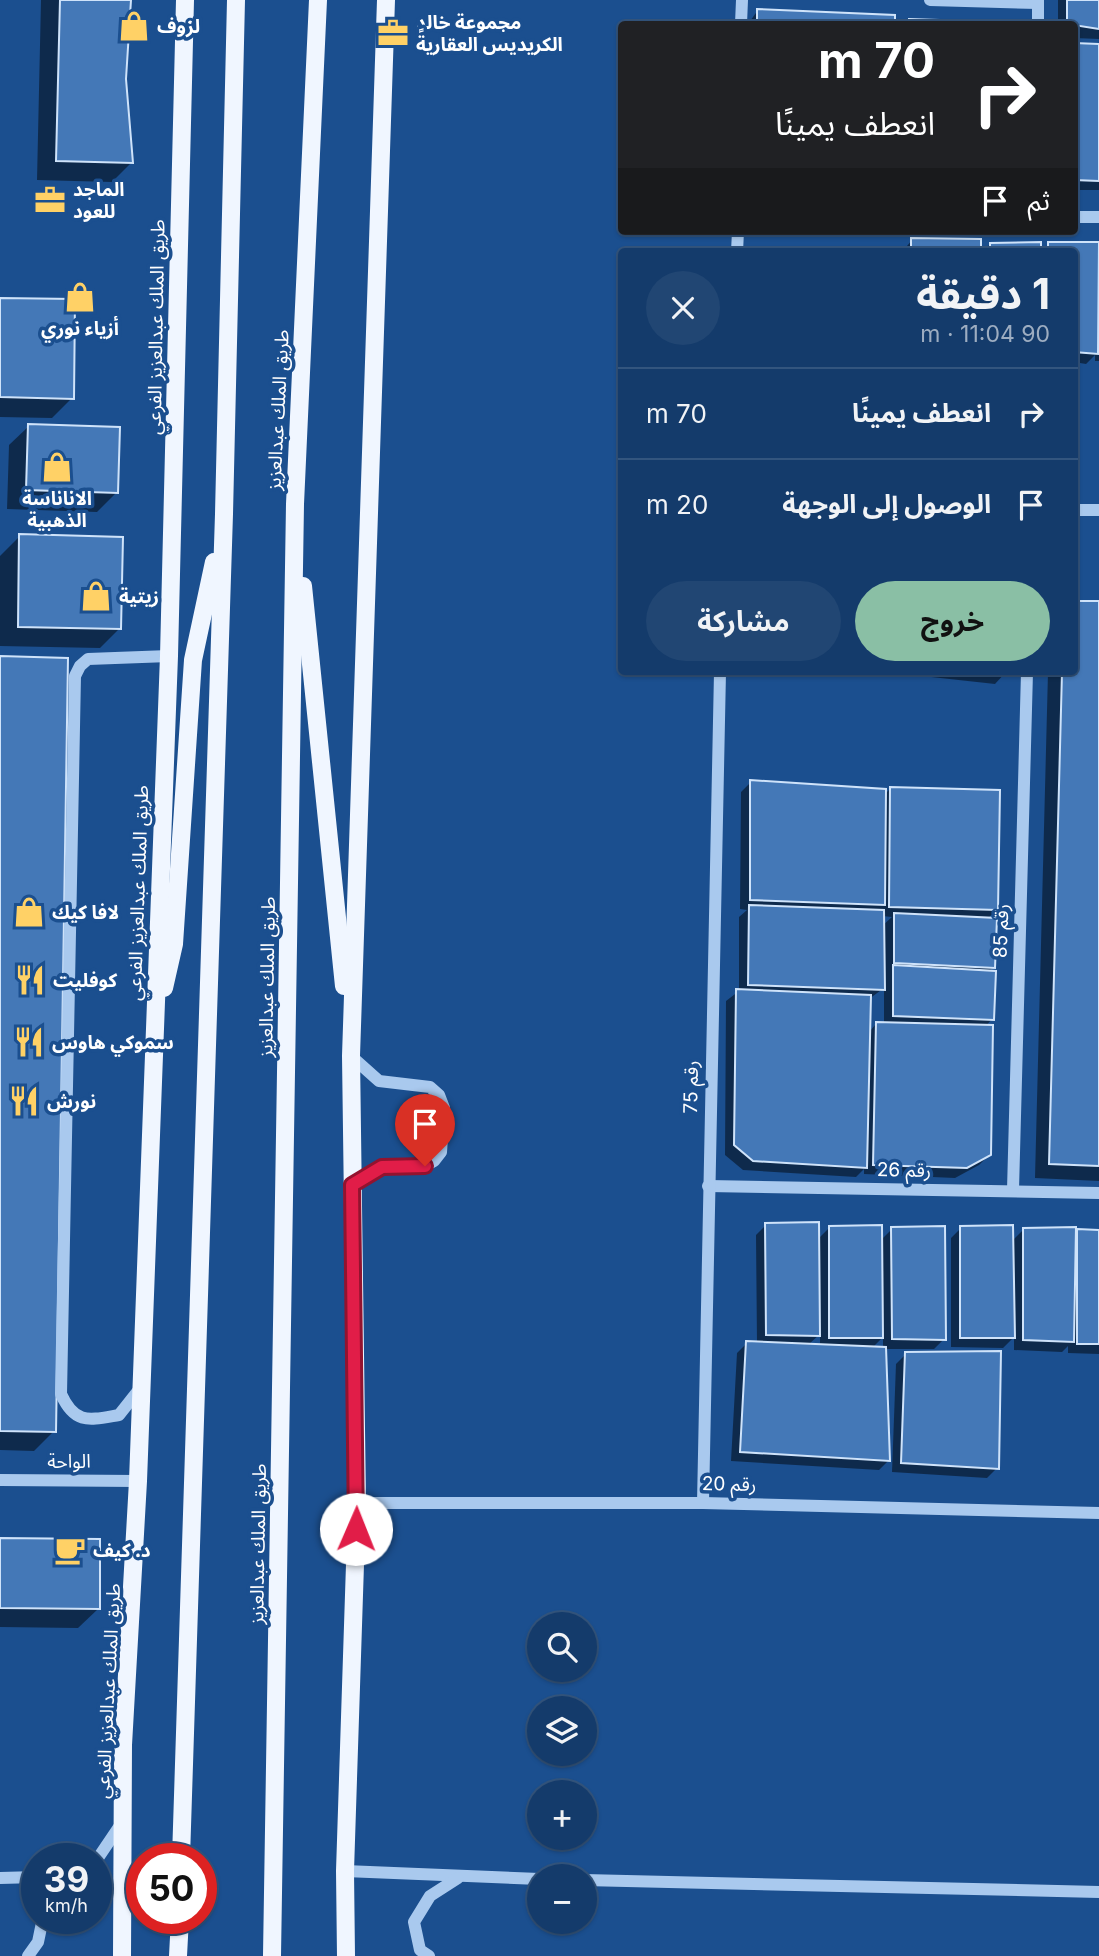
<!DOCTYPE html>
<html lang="ar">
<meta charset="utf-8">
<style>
body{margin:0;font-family:Inter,"Noto Sans Arabic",sans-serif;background:#214673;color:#f1f3f6;direction:rtl;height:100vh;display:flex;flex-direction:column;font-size:26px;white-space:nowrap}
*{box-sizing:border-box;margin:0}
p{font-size:23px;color:#9dadc1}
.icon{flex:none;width:38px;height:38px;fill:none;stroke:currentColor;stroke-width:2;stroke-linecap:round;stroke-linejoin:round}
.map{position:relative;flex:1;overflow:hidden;direction:ltr}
.details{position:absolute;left:618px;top:248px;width:460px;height:427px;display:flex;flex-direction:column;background:#143b6b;border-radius:7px;box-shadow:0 2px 5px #0004,0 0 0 2px #33557e;direction:rtl}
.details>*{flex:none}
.top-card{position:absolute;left:618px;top:21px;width:460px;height:214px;border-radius:7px;box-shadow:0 2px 5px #0004,0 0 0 2px #33557e;direction:rtl;background:#202124;color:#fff;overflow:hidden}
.fabs{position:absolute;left:527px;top:1612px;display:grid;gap:14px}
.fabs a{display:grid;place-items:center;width:70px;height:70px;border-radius:50%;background:#143b6b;box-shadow:0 2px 5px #0004,0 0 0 2px #33557e;font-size:35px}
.speed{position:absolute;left:21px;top:1843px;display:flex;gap:14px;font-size:35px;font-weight:700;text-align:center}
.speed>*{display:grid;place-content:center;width:91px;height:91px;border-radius:50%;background:#143b6b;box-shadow:0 2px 5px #0004,0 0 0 2px #33557e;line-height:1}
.speed small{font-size:18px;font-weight:400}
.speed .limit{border:10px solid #d22;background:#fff;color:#111}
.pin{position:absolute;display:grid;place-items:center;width:60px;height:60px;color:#fff;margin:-72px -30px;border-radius:50% 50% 50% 0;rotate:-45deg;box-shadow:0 0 7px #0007}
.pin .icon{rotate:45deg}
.me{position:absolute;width:77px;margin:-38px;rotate:1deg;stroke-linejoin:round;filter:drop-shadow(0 0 5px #0008)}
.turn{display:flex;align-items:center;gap:24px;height:147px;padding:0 28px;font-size:32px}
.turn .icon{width:91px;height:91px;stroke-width:2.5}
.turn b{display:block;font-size:49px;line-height:60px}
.then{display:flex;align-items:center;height:66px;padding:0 28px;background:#0003;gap:14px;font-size:26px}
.round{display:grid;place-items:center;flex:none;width:74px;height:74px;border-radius:37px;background:#214673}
.headline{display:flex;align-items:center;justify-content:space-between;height:119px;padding:0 28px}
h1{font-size:42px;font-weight:700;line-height:52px}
.primary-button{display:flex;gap:14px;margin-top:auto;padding:14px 28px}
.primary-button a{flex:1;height:80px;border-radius:42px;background:#8abfa5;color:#111;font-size:28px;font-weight:700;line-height:80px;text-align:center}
.primary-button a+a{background:#214673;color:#f1f3f6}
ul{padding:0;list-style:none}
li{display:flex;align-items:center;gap:21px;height:91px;padding:0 28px;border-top:2px solid #33557e}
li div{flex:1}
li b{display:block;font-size:26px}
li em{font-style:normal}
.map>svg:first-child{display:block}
.shadow{fill:#0007;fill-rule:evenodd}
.building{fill:#4478b7;stroke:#cfe3fa;stroke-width:2}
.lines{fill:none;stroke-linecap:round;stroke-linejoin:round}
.minor{stroke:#a9c9ee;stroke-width:12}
.major{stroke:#f0f6ff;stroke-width:18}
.route-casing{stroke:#92132f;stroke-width:18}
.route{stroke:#e11d48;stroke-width:12}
.labels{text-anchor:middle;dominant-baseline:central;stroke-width:7;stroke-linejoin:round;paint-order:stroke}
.poi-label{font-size:19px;font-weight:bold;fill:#fff;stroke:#1b4f8f;text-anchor:start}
.street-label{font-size:19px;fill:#fff;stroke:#1b4f8f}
</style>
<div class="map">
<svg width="1099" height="1956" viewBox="0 0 1099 1956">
<rect width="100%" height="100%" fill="#1b4f8f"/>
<g class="shadow">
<polygon points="41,0 129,0 124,79 131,163 112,182 37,180"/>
<polygon points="1058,0 1099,0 1099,39 1074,38 1074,24 1058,24"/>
<polygon points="758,10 893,17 894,24 748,24"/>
<polygon points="910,21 999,24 906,24"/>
<polygon points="1074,45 1099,46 1099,190 1074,190"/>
<polygon points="912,240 979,252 902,252"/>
<polygon points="990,244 1039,252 983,252"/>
<polygon points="1049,244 1099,253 1099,361 1095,361 1095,355 1086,364 1074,362 1074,252 1041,252"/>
<polygon points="0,300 72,398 52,418 0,417"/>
<polygon points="29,426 117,492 97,512 7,509 9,445"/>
<polygon points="20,536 119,629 100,648 0,646 0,556"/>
<polygon points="1099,603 1099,1181 1035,1178 1048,672 1074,672"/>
<polygon points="0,658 54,1431 34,1451 0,1450"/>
<polygon points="746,672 1006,672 995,684 886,672 881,677"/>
<path d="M751 782 884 795 890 789 997 910 987 919 993 967 988 972 992 1019 985 1027 989 1155 979 1165 955 1178 864 1174V1169L856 1177 743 1170 725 1155 726 1001 739 991V917L747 910 740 909 741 792ZM882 916 892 917 882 926ZM884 988V1024H876L869 1032V999Z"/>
<path d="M766 1225 817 1240 829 1228 880 1241 892 1229 944 1339 934 1349H885L889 1460 879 1470 731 1461 737 1353 747 1343H757L756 1235ZM820 1334V1346L808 1345ZM883 1337V1348H872Z"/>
<polygon points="961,1228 1011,1242 1023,1230 1099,1232 1099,1354 1068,1353 1068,1346 1062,1352 1014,1350 1014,1337 1003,1348 951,1347 951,1238"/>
<polygon points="906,1354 997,1468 987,1478 892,1472 896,1364"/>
<polygon points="0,1539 98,1609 78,1628 0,1627"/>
</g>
<g class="building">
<polygon points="60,0 131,0 126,79 133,163 56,161"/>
<polygon points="1067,0 1099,0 1099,29 1067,24"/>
<polygon points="757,9 895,15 895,24 757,24"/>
<polygon points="909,19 1001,22 1001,24 909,24"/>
<polygon points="1074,43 1099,44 1099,181 1074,180"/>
<polygon points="911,238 981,239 981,252 911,252"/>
<polygon points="1041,242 1041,252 990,252 990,243"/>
<polygon points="1048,242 1099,242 1098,354 1074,352 1074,252 1048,252"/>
<polygon points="0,298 75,299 74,399 0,397"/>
<polygon points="28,424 120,427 118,493 26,490"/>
<polygon points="19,534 123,537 121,629 18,627"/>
<polygon points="1074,601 1099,601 1099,1166 1049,1164 1062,672 1074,672"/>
<polygon points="0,656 68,658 56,1432 0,1431"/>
<polygon points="750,780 886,789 885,905 750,900"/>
<polygon points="890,787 1000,790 998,910 889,907"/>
<polygon points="749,905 884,910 885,990 748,985"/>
<polygon points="894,913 997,918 995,968 894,963"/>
<polygon points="893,965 996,971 994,1020 893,1016"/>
<polygon points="736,989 871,995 867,1168 753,1161 734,1145"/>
<polygon points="876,1022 993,1025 991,1155 967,1168 873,1165"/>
<polygon points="819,1222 820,1336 766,1335 765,1223"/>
<polygon points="882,1225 883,1338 829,1338 829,1226"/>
<polygon points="1013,1225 1015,1338 960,1338 960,1226"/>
<polygon points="945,1226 946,1340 892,1339 891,1227"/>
<polygon points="1076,1227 1074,1342 1023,1340 1023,1228"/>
<polygon points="1077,1229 1099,1230 1099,1344 1077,1344"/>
<polygon points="746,1341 886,1347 890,1461 740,1452"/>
<polygon points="1001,1351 999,1469 901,1463 905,1352"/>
<polygon points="0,1538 100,1539 100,1609 0,1608"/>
</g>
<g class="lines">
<g class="minor">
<polyline points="930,0 1038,3"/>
<polyline points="741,24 742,0"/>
<polyline points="1038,24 1038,0"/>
<polyline points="1074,217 1099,217"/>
<polyline points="737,252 738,231"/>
<polyline points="1074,510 1099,510"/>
<polyline points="351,1056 379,1081 430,1087 439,1095 444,1108 441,1152 434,1161 425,1166 382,1167 352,1185"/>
<polyline points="708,1186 1099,1193"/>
<polyline points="1013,1190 1027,672"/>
<path d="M142 1386 119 1415C89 1420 75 1425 61 1394L75 676 80 666 88 659 169 656"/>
<polyline points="0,1480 138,1481"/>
<polyline points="357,1503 703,1503 1099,1513"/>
<polyline points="703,1503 720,672"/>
<polyline points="96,1861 123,1821"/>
<polyline points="345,1871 539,1879"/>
<polyline points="0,1878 37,1877"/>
<polyline points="29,1878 37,1895"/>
<polyline points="584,1880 1099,1892"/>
<polyline points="28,1956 38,1942 43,1918"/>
<polyline points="429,1956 420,1950 414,1922 430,1896 458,1878"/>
</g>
<g class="major">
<polyline points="303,586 344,986"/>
<polyline points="164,988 174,944 193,660 214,562"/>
<polyline points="181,1858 224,514 236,0"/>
<polyline points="122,1956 123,1745 138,1481 169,656 185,0"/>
<polyline points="178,1956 180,1918"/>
<polyline points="272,1956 295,504 318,0"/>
<polyline points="346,1956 345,1871 357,1503 351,1056 386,0"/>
</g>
</g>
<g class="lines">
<g class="route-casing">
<polyline id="route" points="356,1529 352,1185 382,1167 425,1166"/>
</g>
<use href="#route" class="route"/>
</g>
<defs>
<g id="shop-bare" transform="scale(2.415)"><path d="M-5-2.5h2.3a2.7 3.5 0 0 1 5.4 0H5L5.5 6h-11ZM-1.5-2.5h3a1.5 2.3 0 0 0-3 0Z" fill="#ffd166" stroke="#1b4f8f" stroke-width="2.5" paint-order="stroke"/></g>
<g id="office-bare" transform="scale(2.415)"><path d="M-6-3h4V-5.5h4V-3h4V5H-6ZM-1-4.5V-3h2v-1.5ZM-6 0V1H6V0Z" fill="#ffd166" stroke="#1b4f8f" stroke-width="2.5" paint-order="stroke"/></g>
<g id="restaurant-bare" transform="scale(2.415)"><path d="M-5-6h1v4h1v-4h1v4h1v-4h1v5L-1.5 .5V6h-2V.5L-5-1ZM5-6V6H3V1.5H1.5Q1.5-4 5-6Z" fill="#ffd166" stroke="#1b4f8f" stroke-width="2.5" paint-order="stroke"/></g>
<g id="cafe-bare" transform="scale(2.415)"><path d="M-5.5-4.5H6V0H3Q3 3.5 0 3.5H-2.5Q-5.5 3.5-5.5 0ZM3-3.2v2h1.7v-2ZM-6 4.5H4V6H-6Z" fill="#ffd166" stroke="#1b4f8f" stroke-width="2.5" paint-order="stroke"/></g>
</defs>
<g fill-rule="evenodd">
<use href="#shop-bare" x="134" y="26"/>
<use href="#office-bare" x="393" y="33"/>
<use href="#office-bare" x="50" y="200"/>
<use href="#shop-bare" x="80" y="297"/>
<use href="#shop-bare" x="57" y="467"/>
<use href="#shop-bare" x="96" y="596"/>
<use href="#shop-bare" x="29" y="912"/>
<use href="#restaurant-bare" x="30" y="980"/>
<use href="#restaurant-bare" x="29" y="1042"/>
<use href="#restaurant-bare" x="24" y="1101"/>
<use href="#cafe-bare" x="70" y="1550"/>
</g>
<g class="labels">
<g class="poi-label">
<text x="416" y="22">مجموعة خالد<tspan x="416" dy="22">الكريديس العقاريةً</tspan></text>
<text x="157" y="26">لزوف</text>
<text x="73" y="189">الماجد<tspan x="73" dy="22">للعود</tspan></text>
<text x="80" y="328" text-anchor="middle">أزياء نوري</text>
<text x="57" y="498" text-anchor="middle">الاناناسة<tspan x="57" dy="22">الذهبية</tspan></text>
<text x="119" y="596">زيتية</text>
<text x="52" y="912">لافا كيك</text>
<text x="53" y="980">كوفليت</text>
<text x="52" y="1042">سموكي هاوس</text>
<text x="47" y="1101">نورش</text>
<text x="93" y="1550">د. كيف</text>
</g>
<g class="street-label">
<text transform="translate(156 327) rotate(-89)">طريق الملك عبدالعزيز الفرعي</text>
<text transform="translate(278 410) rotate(-87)">طريق الملك عبدالعزيز</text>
<text transform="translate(138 893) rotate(-88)">طريق الملك عبدالعزيز الفرعي</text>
<text transform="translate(1001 931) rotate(-88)">رقم 85</text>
<text transform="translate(267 977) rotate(-89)">طريق الملك عبدالعزيز</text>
<text transform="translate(691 1087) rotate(-89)">رقم 75</text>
<text transform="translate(904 1170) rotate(1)">رقم 26</text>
<text x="69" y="1461">الواحة</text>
<text transform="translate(729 1484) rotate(1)">رقم 20</text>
<text transform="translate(258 1544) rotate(-89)">طريق الملك عبدالعزيز</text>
<text transform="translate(108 1691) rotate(-87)">طريق الملك عبدالعزيز الفرعي</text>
</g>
</g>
</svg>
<div class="fabs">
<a><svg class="icon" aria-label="search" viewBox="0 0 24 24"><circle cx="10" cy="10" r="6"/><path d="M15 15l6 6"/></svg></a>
<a><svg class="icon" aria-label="layers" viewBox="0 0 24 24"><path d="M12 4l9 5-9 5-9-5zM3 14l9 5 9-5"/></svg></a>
<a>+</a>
<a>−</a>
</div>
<div class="speed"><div>39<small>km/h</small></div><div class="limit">50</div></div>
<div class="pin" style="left:425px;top:1166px;background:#d93025"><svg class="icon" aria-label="arrive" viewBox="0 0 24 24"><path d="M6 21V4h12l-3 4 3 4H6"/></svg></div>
<svg class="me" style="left:356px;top:1529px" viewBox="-20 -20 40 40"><circle r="19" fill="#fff"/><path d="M0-13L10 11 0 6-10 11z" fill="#e11d48"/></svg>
<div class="top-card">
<div class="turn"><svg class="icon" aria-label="right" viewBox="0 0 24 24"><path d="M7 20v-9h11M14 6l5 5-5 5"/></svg><div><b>70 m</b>انعطف يمينًا</div></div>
<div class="then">ثم<svg class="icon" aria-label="arrive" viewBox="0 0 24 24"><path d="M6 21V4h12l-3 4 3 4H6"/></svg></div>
</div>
<section class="details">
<div class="headline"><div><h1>1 دقيقة</h1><p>90 m · 11:04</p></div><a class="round"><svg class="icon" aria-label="close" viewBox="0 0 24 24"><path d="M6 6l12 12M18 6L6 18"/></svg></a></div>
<ul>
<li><svg class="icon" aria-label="right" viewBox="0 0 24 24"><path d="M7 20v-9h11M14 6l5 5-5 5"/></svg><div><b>انعطف يمينًا</b></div><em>70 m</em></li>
<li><svg class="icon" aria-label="arrive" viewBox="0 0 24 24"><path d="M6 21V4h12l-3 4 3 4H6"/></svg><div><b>الوصول إلى الوجهة</b></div><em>20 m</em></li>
</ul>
<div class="primary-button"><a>خروج</a><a>مشاركة</a></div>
</section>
</div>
